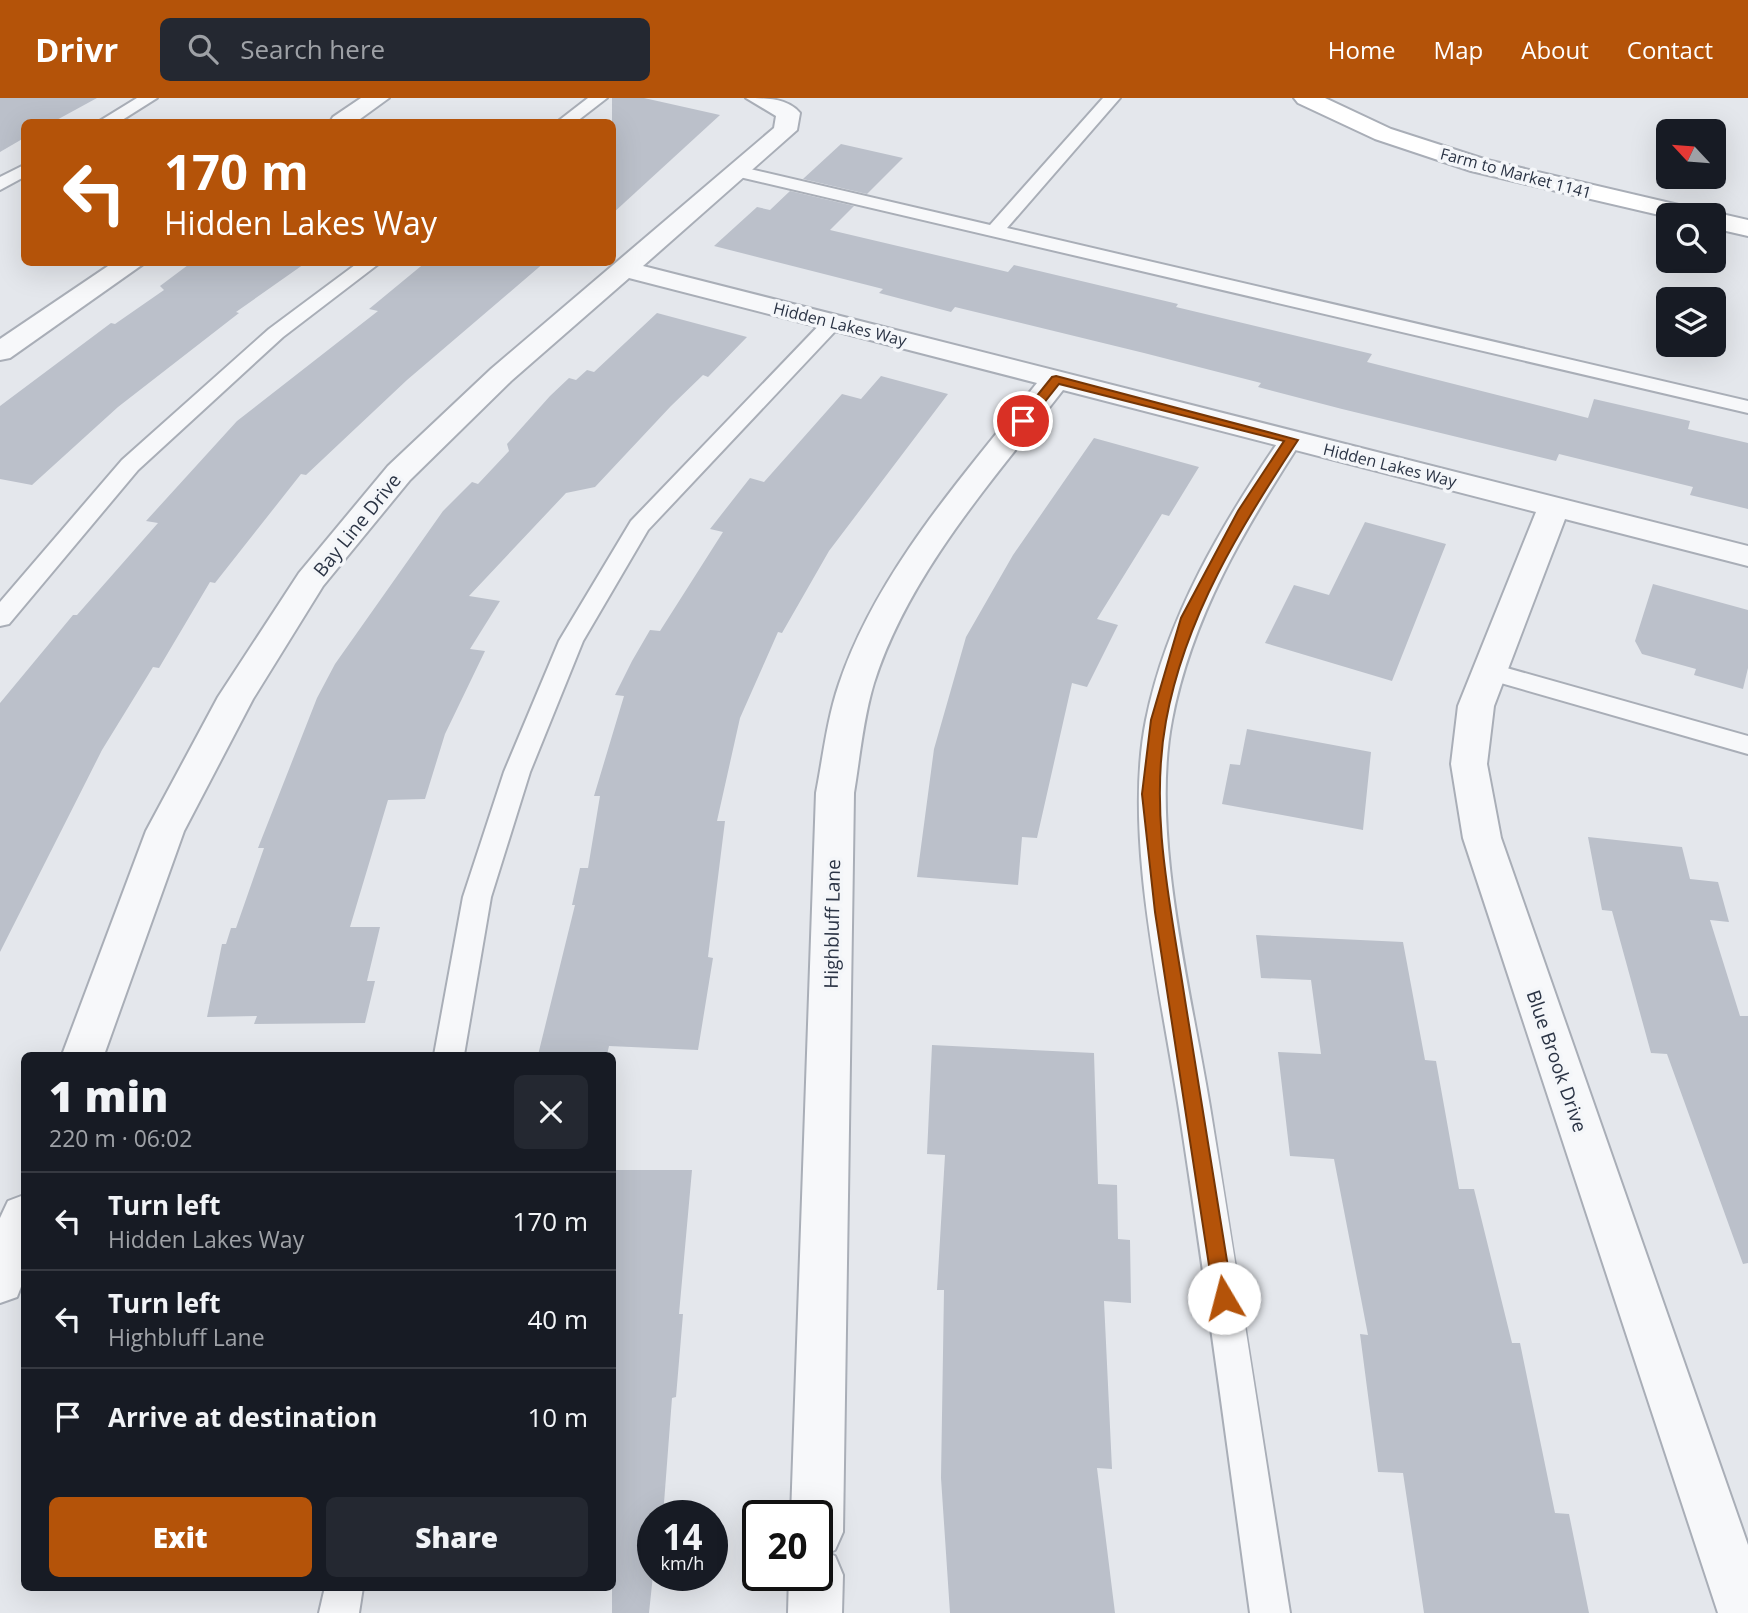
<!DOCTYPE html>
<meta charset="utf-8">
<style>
body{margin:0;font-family:"Open Sans",sans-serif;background:#242831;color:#f1f3f6;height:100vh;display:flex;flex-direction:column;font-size:26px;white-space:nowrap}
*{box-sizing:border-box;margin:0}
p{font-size:23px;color:#9ea1a6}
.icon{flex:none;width:38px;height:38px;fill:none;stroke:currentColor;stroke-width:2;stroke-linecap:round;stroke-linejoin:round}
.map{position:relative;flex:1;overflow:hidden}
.details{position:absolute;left:21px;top:954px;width:595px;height:539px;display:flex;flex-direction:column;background:#171b24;border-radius:10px;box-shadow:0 7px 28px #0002}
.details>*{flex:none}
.top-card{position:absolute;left:21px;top:21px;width:595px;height:147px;border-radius:10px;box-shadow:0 7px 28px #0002;background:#b45309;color:#fff;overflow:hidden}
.needle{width:46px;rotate:296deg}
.buttons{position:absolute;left:1656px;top:21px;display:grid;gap:14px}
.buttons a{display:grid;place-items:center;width:70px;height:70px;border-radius:10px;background:#171b24;box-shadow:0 7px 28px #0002;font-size:35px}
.speed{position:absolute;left:637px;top:1402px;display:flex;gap:14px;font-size:35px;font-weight:700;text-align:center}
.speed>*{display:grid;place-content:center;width:91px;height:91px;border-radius:50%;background:#171b24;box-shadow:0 7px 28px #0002;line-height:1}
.speed small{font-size:18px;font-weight:400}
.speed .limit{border:4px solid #111;border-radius:10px;background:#fff;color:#111}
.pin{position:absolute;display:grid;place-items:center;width:60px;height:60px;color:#fff;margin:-30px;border:4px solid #fff;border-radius:50%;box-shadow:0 2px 7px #0007}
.me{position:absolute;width:77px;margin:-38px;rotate:352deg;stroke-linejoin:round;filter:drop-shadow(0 0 5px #0008)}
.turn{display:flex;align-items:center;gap:24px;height:147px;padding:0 28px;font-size:32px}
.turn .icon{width:91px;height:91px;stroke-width:2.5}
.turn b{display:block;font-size:49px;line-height:60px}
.round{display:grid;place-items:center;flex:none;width:74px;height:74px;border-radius:10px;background:#242831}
.overview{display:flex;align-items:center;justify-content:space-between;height:119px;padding:0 28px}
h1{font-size:42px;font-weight:800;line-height:52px}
.cta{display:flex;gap:14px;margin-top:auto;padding:14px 28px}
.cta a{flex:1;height:80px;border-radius:10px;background:#b45309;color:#fff;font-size:28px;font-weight:800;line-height:80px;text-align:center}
.cta a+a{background:#242831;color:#f1f3f6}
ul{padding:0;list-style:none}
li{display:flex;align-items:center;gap:21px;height:98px;padding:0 28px;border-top:2px solid #363941}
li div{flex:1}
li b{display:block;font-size:26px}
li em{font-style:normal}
header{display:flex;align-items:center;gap:42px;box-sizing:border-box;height:98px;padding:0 35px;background:#b45309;color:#fff}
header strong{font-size:33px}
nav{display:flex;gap:38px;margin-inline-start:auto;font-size:24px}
.search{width:490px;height:63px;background:#242831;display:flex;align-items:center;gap:18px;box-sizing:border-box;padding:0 24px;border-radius:10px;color:#9ea1a6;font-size:26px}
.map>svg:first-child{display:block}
.building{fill:#bbc0ca}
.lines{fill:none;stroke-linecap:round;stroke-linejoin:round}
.lane-casing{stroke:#a9aeb7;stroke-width:4}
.street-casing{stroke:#a9aeb7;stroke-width:4}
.secondary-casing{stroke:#a9aeb7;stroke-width:4}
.lane{fill:#f7f8fa;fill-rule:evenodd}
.street{fill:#f7f8fa;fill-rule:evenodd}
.secondary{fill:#fff;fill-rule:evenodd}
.route{fill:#b45309;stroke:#753606;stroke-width:2}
.labels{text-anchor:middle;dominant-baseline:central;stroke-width:7;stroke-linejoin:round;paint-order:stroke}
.far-street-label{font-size:16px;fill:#2b3445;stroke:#f4f6f9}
.street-label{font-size:19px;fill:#2b3445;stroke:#f4f6f9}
</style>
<header>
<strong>Drivr</strong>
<div class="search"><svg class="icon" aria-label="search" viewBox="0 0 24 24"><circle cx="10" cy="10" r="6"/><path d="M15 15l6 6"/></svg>Search here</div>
<nav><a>Home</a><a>Map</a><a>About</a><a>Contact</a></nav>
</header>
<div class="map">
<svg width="1748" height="1515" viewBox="0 0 1748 1515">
<rect width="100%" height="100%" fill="#e4e7ec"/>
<g class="building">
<polygon points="0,0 97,0 53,24 24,24 24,40 0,54"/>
<polygon points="612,0 644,0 720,17 612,116"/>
<polygon points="841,46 903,60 867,96 803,81"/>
<polygon points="790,93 854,108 830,132 1008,174 1014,167 1178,206 1176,209 1372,256 1367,264 1588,320 1594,301 1690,323 1688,331 1748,345 1748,411 1690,397 1693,389 1559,356 1556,363 1342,311 1258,289 1261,285 1144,255 955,209 951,214 879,195 883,191 714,148 757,109 770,112"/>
<polygon points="192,164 307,164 236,214 239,215 118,309 32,387 0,381 0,308 111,225 115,226 164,192 160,188"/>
<polygon points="426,164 545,164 407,282 306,377 301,376 215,485 210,484 159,570 153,569 102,652 0,854 0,605 73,517 77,517 158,425 146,423 237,323 378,213 369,211"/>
<polygon points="657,215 747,239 708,279 703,277 671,308 595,389 566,395 469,498 500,503 470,551 485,553 445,636 425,701 388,702 350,829 380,829 367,883 375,883 365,925 254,926 257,918 207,919 222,846 226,846 231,830 236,830 264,750 258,750 317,600 335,566 443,413 472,384 478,386 509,353 507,346 550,298 569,280 576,282 587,272 594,274"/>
<polygon points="881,278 948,296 829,453 782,535 778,534 740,620 717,723 725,723 708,859 713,860 698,952 609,948 607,957 538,957 575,807 572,807 580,770 588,770 600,698 594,698 624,598 615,597 632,563 650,532 660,533 723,434 710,431 750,380 764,384 842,296 861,301"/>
<polygon points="1094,340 1199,369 1169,418 1162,416 1097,521 1118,527 1087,589 1072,585 1037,740 1022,739 1018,787 917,779 934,651 966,539 1013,457"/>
<polygon points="1365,424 1446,446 1392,583 1265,545 1294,487 1329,497"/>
<polygon points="1653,486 1748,512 1748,570 1743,591 1694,577 1696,571 1642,556 1635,543"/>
<polygon points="1247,631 1371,654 1363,732 1222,706 1230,666 1240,667"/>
<polygon points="1588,739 1682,749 1690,781 1718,784 1729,824 1710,822 1740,918 1748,918 1748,1165 1743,1166 1667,956 1651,955 1612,813 1602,812"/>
<polygon points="1256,837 1403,844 1425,962 1436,963 1459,1091 1474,1091 1512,1245 1520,1245 1555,1415 1569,1416 1589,1515 1424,1515 1403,1375 1378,1374 1360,1236 1368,1237 1334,1061 1290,1058 1278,954 1321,956 1311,882 1261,880"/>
<polygon points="932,947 1094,955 1098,1086 1117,1087 1118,1141 1130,1142 1131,1205 1104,1203 1112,1371 1097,1370 1115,1515 950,1515 941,1380 944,1192 937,1192 945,1057 927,1056"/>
<polygon points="612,1072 692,1072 679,1216 683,1216 676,1299 672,1300 663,1418 653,1418 653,1477 649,1515 612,1515"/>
</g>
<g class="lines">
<g class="lane-casing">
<g id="lane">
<polygon points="137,0 157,0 119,24 98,24"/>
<polygon points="588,0 607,0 576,24 557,24"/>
<polygon points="1103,0 1120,0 1007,130 1748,303 1748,315 731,77 728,73 737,68 990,127"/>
<polygon points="24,67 24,79 0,92 0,79"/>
<polygon points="359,164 381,164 283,239 138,372 9,526 0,528 0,504 122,362 269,231"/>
<polygon points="833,218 843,224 840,228 648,432 583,543 530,674 491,799 464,957 434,957 463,799 504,674 559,543 631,423 826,220"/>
<path d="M1291 335 1302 342C1245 430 1192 518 1172 622 1150 736 1191 893 1210 1009 1238 1177 1263 1346 1290 1515H1250C1227 1347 1205 1179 1179 1011 1161 895 1123 737 1146 622 1167 518 1223 424 1283 337Z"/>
<polygon points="1489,565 1748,638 1748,656 1480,579 1476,573 1480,567"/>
<polygon points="325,1489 363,1489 359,1515 319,1515"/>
</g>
</g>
<g class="street-casing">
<g id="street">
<polygon points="361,0 389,0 356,24 330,24 333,19"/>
<path d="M746 0C765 0 788 0 800 15L797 32 643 168 1748 448V468L1565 421 1494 608 1487 666 1501 740 1748 1447V1515H1718L1463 740 1451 666 1458 608 1536 414 1063 292C993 382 909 475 874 585 863 621 860 659 854 695L843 1434 835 1452 828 1455 835 1458 843 1477 842 1515H788L789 1477H817V1418H791L816 695C823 659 827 621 839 586 877 473 964 377 1037 285L629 180 511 283 410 382 323 488 253 601 184 733 104 957H62L146 733 218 599 299 475 388 368 491 271 774 30 776 18Z"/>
<polygon points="114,164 146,164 10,260 0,262 0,241"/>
<polygon points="24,1097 24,1181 17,1199 0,1205 0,1120 8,1103"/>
</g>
</g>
<g class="secondary-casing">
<polygon id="secondary" points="1294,0 1325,0 1391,31 1487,62 1700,112 1704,117 1713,114 1748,122 1748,138 1713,130 1713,117 1668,119 1471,73 1375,41 1298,5"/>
</g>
<use href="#lane" class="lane"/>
<use href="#street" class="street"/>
<use href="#secondary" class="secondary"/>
</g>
<path class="route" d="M1056 278 1298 342C1241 428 1185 519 1166 623 1149 715 1171 810 1185 902 1201 1001 1217 1101 1233 1200L1231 1206 1224 1209 1217 1206 1214 1200 1155 814 1142 696 1151 622 1181 520 1238 413 1284 343 1059 286 1028 325H1019V320L1052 279Z"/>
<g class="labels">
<g class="far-street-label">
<text transform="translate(1516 75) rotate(15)">Farm to Market 1141</text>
<text transform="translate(840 226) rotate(14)">Hidden Lakes Way</text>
<text transform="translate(1390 367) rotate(14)">Hidden Lakes Way</text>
</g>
<g class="street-label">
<text transform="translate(357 427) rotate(-51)">Bay Line Drive</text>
<text transform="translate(832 826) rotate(-89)">Highbluff Lane</text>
<text transform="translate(1557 963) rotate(71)">Blue Brook Drive</text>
</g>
</g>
</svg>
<div class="buttons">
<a><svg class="needle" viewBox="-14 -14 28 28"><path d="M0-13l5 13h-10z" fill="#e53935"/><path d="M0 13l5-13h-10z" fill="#9ea1a6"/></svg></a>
<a><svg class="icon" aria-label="search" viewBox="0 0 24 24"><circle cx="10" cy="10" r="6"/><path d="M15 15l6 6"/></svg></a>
<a><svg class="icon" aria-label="layers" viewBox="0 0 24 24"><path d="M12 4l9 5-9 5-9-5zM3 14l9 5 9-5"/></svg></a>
</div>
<div class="speed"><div>14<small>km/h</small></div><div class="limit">20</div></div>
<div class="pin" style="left:1023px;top:323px;background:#d93025"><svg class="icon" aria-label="arrive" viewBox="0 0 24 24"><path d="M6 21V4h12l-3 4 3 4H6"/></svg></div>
<svg class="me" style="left:1224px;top:1200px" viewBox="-20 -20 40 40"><circle r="19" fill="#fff"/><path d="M0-13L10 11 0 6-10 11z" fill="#b45309"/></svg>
<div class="top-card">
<div class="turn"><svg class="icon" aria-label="left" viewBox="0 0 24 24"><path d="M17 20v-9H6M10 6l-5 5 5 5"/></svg><div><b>170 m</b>Hidden Lakes Way</div></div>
</div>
<section class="details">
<div class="overview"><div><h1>1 min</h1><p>220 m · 06:02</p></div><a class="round"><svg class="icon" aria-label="close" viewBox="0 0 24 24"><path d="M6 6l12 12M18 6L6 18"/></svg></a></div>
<ul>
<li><svg class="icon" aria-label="left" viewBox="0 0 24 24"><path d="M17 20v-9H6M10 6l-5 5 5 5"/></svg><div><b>Turn left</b><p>Hidden Lakes Way</p></div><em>170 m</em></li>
<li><svg class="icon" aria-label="left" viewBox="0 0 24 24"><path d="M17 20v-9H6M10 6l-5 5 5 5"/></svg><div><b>Turn left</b><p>Highbluff Lane</p></div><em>40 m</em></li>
<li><svg class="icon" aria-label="arrive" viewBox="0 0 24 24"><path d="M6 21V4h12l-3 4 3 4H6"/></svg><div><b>Arrive at destination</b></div><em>10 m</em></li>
</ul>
<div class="cta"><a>Exit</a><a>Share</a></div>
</section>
</div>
